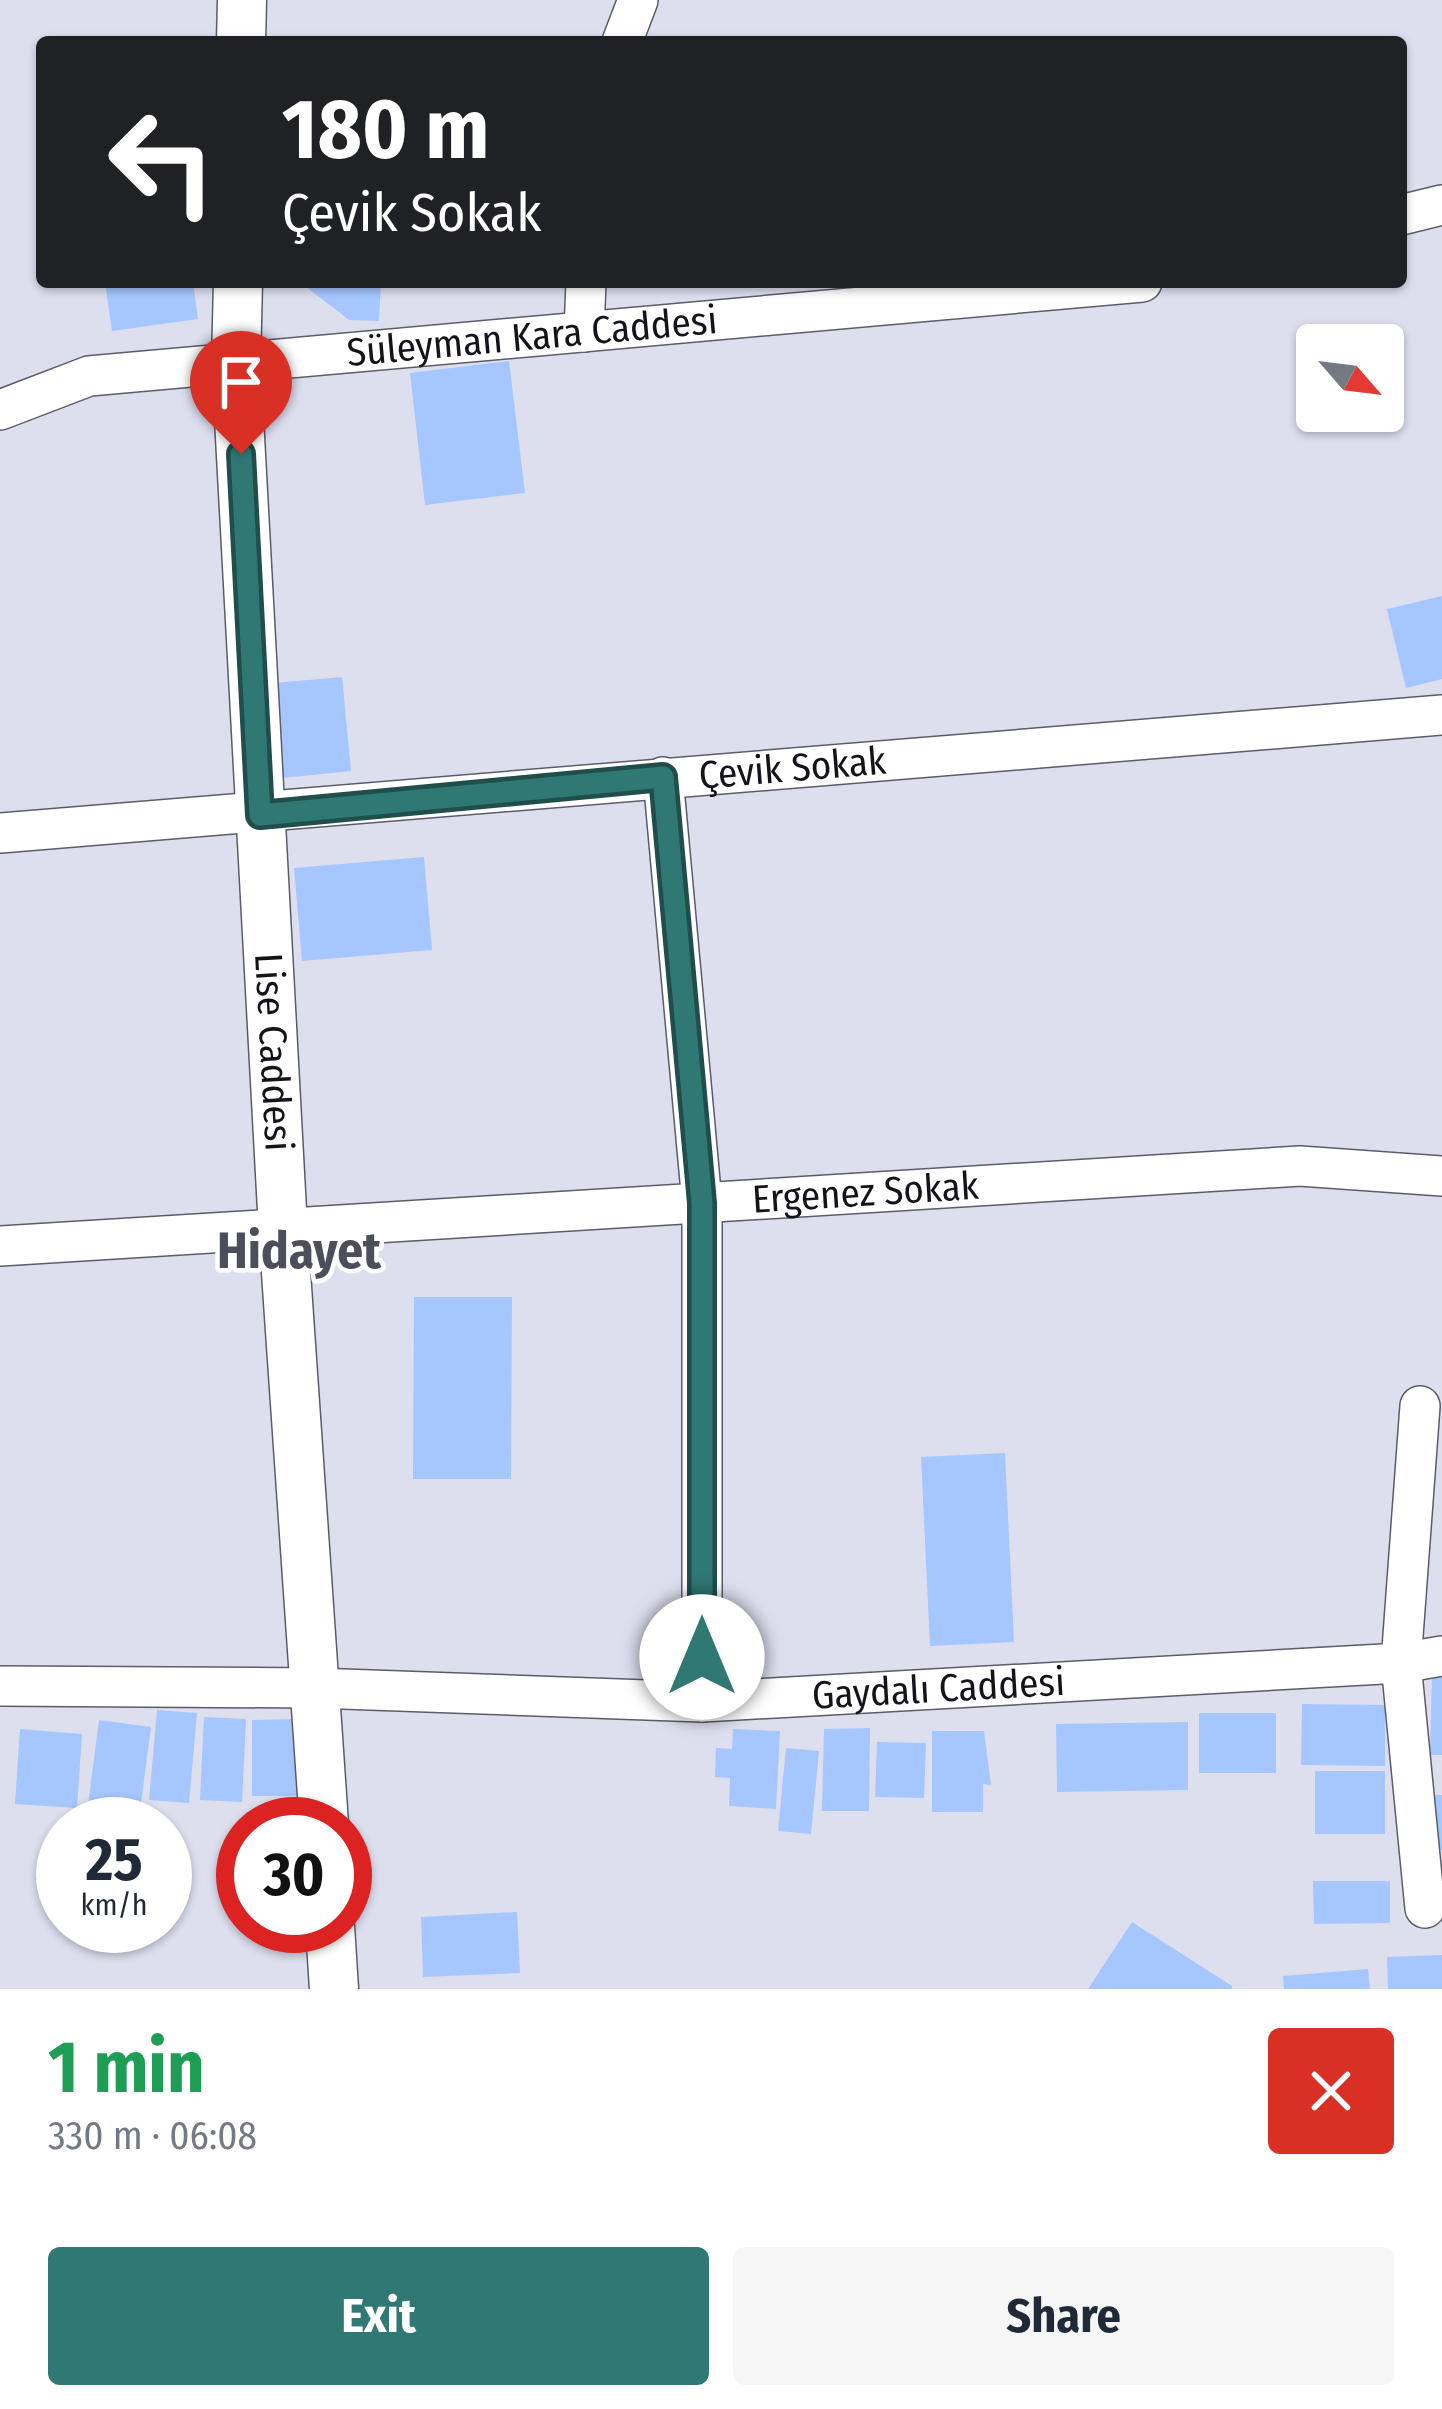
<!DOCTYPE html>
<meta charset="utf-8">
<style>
body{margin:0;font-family:"Fira Sans Condensed",sans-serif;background:#f6f6f7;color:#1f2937;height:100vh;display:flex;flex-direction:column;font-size:45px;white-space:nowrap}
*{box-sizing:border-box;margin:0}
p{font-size:39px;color:#747a83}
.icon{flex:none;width:66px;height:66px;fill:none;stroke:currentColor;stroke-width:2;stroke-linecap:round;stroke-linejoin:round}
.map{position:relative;height:1989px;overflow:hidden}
.sheet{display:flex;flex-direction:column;background:#fff;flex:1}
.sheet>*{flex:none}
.hud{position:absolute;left:36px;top:36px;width:1371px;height:252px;border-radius:12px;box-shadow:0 3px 9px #0004;background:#202124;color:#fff;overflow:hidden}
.needle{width:78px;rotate:118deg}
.controls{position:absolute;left:1296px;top:324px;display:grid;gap:24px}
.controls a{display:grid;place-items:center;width:108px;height:108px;border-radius:12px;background:#fff;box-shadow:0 3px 9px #0004;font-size:60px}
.speed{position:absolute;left:36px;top:1797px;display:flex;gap:24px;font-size:60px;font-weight:700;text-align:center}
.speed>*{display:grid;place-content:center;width:156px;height:156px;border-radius:50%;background:#fff;box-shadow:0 3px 9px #0004;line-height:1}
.speed small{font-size:30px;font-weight:400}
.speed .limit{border:18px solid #d22;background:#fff;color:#111}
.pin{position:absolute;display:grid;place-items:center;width:102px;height:102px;color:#fff;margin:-123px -51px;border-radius:50% 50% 50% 0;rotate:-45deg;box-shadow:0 0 12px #0007}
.pin .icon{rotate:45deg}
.me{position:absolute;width:132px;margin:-66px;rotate:0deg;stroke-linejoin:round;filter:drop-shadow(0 0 9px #0008)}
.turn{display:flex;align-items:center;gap:42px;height:252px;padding:0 48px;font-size:54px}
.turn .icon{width:156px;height:156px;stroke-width:2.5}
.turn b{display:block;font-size:84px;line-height:102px}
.round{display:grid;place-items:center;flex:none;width:126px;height:126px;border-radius:12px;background:#f6f6f7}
.headline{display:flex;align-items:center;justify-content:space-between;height:204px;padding:0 48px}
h1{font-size:72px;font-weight:700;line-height:90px;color:#1e9e55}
.cta{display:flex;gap:24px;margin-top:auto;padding:24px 48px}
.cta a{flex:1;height:138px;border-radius:12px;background:#307873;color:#fff;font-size:48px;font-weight:700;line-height:138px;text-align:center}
.cta a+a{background:#f6f6f7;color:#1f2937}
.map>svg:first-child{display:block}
.building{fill:#a5c6ff}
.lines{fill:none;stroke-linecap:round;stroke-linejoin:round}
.minor-casing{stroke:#5b5c6a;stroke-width:42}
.tertiary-casing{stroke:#5b5c6a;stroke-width:51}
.minor{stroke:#fff;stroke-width:39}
.tertiary{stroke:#fff;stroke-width:48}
.route-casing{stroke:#1f4e4b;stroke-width:30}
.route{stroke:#307873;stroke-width:21}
.labels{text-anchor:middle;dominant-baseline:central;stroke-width:9;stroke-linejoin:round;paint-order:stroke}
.street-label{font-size:39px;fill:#131419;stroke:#fff}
.district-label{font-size:51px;font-weight:bold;fill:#4c4e5b;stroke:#fff}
</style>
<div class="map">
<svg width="1442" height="1989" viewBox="0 0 1442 1989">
<rect width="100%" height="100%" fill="#dddfef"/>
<g class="building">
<polygon points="105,282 193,282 198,319 112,331"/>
<polygon points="300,282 381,282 379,321 349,320"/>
<polygon points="509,361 525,493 425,505 410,373"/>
<polygon points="1442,596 1442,679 1406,688 1387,609"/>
<polygon points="342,677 351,771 283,778 274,683"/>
<polygon points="424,857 432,950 302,961 294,868"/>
<polygon points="414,1297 512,1297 511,1479 413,1479"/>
<polygon points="1005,1453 1014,1642 930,1646 921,1457"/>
<polygon points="1432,1676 1442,1677 1442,1755 1430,1755"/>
<polygon points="1302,1704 1385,1705 1385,1766 1301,1765"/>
<polygon points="157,1710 197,1713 189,1803 149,1800"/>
<rect x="1199" y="1713" width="77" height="60"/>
<polygon points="204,1717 246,1719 242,1802 200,1800"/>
<polygon points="298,1719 298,1796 252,1796 252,1720"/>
<polygon points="99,1720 151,1727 141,1803 116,1799 114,1809 88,1805"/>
<polygon points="1188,1722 1188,1790 1057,1792 1056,1724"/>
<polygon points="870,1728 869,1811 822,1811 824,1729"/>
<polygon points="20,1729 82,1734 77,1808 15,1804"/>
<polygon points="733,1729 780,1731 776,1809 729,1806 730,1778 715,1777 716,1748 732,1749"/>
<polygon points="932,1731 984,1731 991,1785 983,1784 983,1812 932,1812"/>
<polygon points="877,1742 926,1743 924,1798 875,1797"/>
<polygon points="786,1748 819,1751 811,1834 778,1831"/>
<rect x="1315" y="1771" width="70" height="63"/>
<polygon points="1433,1795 1442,1795 1442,1850 1430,1849"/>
<polygon points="297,1807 298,1824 259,1824 259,1808"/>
<polygon points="1313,1881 1390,1881 1390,1923 1314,1924"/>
<polygon points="517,1912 520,1973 423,1977 421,1917"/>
<polygon points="1132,1922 1232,1986 1232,1989 1088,1989"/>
<polygon points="1442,1955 1442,1989 1388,1989 1387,1957"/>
<polygon points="1368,1969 1370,1989 1284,1989 1283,1976"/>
</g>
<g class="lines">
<g class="minor-casing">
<g id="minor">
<polyline points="622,42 638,0"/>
<polyline points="1401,215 1442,205"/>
<polyline points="584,332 586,282"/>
<path id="s1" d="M0 410 89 376 1142 282"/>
<polyline points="663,777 702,1203 702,1702"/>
<path id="s2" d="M0 833 1442 715"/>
<path id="s3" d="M0 1246 1300 1166 1442 1176"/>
<polyline points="1420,1406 1401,1663 1425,1908"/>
<path id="s4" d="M0 1686 315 1688 702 1702 1401 1663 1442 1656"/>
</g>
</g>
<g class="tertiary-casing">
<g id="tertiary">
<polyline points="241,42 242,0"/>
<path id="s5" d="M238 282 236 363 283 1229 324 1824"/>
<polyline points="330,1926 334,1989"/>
</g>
</g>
<use href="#minor" class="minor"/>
<use href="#tertiary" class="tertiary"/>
</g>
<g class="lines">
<g class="route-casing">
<polyline id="route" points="241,454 260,815 663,777 702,1203 702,1657"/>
</g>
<use href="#route" class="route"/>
</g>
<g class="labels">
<g class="street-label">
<text stroke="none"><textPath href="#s1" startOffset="540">Süleyman Kara Caddesi</textPath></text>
<text stroke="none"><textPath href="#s2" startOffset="795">Çevik Sokak</textPath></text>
<text stroke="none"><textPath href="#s5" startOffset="771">Lise Caddesi</textPath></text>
<text stroke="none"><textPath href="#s3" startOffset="867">Ergenez Sokak</textPath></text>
<text stroke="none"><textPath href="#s4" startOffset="939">Gaydalı Caddesi</textPath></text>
</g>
<g class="district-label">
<text x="299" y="1251">Hidayet</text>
</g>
</g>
</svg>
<div class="controls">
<a><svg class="needle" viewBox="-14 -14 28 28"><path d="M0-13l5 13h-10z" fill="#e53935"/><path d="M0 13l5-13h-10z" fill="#747a83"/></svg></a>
</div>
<div class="speed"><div>25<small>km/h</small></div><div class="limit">30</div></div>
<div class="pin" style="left:241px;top:454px;background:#d93025"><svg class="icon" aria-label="arrive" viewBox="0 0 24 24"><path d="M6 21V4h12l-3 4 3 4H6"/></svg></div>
<svg class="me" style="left:702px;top:1657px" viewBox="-20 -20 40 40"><circle r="19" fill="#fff"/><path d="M0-13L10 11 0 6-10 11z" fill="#307873"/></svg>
<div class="hud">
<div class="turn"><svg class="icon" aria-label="left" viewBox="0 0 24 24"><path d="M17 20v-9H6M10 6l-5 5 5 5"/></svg><div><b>180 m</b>Çevik Sokak</div></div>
</div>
</div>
<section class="sheet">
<div class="headline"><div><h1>1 min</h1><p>330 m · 06:08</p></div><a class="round" style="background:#d93025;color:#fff"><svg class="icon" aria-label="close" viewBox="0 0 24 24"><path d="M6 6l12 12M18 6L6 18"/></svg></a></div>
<div class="cta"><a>Exit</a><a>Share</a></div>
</section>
